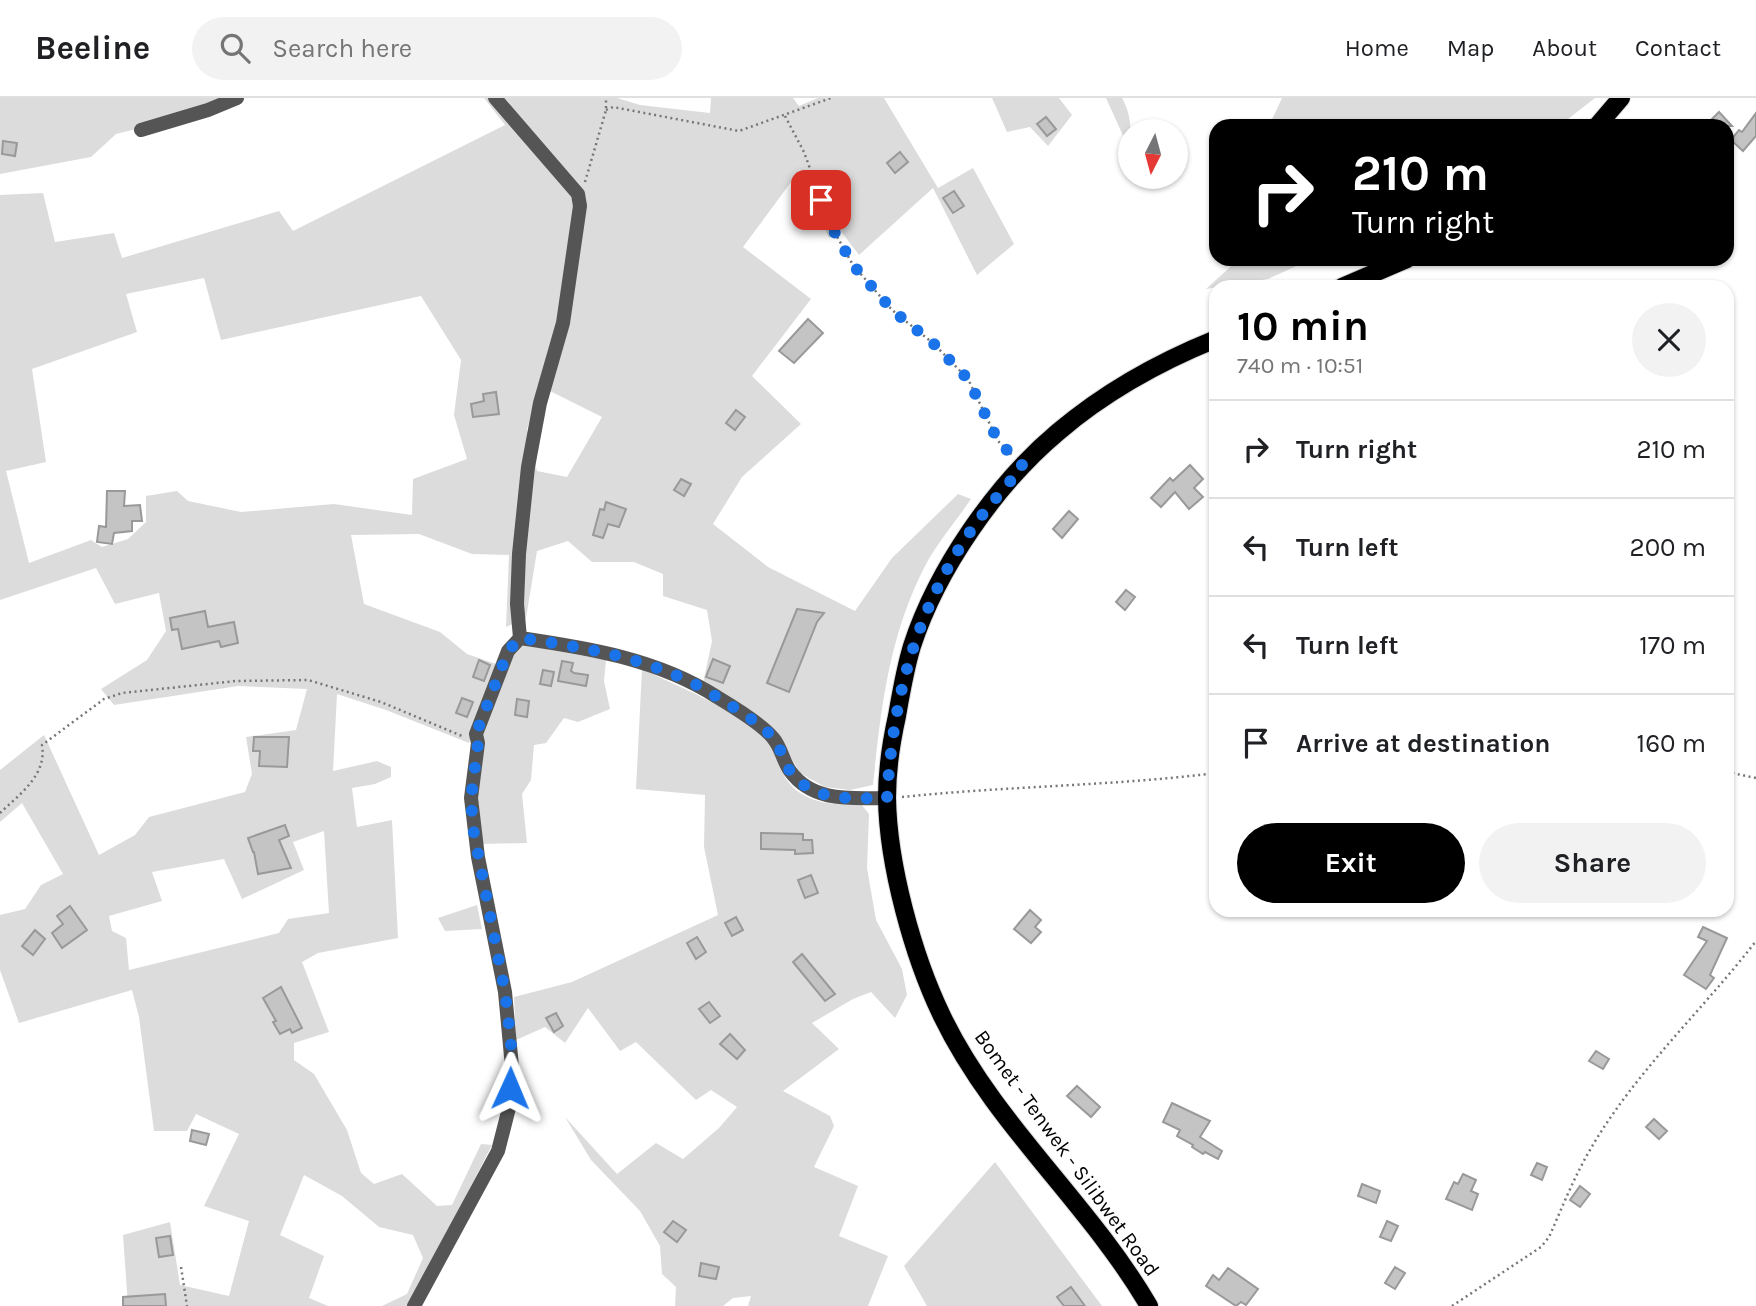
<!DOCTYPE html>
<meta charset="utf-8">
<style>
body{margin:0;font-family:Karla,sans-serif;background:#f2f2f2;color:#202124;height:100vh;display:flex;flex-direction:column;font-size:26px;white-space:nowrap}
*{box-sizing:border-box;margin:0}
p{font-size:23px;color:#757577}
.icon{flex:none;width:38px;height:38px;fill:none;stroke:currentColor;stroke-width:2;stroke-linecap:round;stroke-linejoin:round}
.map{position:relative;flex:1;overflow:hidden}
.drawer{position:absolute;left:1209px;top:182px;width:525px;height:637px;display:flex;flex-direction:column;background:#fff;border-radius:21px;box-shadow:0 2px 5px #0004}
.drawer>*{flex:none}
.guide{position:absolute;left:1209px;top:21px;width:525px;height:147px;border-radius:21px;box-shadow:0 2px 5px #0004;background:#000;color:#fff;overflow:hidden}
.needle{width:46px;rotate:186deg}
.controls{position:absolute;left:1118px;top:21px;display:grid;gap:14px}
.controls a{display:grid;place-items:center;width:70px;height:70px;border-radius:50%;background:#fff;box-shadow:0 2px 5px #0004;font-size:35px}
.pin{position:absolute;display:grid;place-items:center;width:60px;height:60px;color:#fff;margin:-30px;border-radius:14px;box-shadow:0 4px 10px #0006}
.me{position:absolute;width:77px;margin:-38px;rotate:1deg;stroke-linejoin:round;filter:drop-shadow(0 0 5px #0008)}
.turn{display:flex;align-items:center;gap:24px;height:147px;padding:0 28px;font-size:32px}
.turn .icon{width:91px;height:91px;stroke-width:2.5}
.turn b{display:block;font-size:49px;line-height:60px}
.round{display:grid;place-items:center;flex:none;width:74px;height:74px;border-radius:37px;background:#f2f2f2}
.head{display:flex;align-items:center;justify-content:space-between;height:119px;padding:0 28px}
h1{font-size:42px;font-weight:700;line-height:52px;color:#000}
.action{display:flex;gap:14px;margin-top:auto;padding:14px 28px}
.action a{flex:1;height:80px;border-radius:42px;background:#000;color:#fff;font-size:28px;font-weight:700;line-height:80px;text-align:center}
.action a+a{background:#f2f2f2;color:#202124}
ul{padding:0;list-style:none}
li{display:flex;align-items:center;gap:21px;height:98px;padding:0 28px;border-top:2px solid #e0e0e0}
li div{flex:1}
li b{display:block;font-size:26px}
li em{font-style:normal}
header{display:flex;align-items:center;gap:42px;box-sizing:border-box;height:98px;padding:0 35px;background:#fff;border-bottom:2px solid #e0e0e0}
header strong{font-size:33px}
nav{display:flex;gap:38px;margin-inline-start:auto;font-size:24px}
.search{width:490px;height:63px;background:#f2f2f2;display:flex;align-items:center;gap:18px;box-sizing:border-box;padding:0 24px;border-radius:38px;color:#757577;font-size:26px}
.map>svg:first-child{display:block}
.green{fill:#dcdcdc;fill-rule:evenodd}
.building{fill:#c4c4c4;stroke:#999;stroke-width:2}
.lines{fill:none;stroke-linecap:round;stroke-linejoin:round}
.primary-casing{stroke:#dbdbdb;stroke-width:20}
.path{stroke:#777;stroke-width:2.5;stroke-dasharray:2 3.5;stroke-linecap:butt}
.street{stroke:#555;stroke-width:14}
.primary{stroke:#000;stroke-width:18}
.route{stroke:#1a73e8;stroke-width:12;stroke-dasharray:0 21.6}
.labels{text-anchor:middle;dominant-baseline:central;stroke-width:5;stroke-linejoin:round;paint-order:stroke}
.street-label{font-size:21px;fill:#000;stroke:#fff}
</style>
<header>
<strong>Beeline</strong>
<div class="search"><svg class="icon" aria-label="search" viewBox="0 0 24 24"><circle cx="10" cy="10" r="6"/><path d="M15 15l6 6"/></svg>Search here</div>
<nav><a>Home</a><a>Map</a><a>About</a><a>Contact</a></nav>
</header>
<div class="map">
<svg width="1756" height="1208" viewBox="0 0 1756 1208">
<rect width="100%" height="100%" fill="#fff"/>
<g class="green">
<polygon points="0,0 232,0 197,16 116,36 91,59 0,76"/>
<path d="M484 0H617L640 7 710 15 711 0H793L799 8 818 0H884L938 90 973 70 1014 146 977 177 933 90 859 157 840 132 829 140 800 72 743 149 811 201 752 278 801 326 742 379 713 426 768 469 855 513 892 460 958 396 971 401C956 423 937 445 925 468 889 538 881 609 873 687L850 692 825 689 800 675 779 639 703 585 712 543 707 512 663 498V476L634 464H592L568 443 537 453 526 520 506 529 509 457 472 456 419 436 351 437 364 506 440 534 467 556 496 566 469 645 386 612 337 596 333 673 377 663 391 669V679L375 686 352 690 357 729 392 722 398 840 318 855 302 864 329 934 294 945V962L314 976 347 1032 361 1075 374 1086 402 1076 437 1108 452 1107 481 1046 492 1047 409 1208H382L407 1196 423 1160 413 1137 379 1129 342 1098 304 1077 280 1137 324 1158 309 1200 328 1208H128L123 1137 170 1124 180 1187 229 1198 249 1123 204 1108 239 1036 196 1016 187 1033H154L139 919 132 892 19 925 0 872V817L25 811 41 787 63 776 22 705 0 724V672L44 637 99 757 135 737 149 719 245 694 252 676 246 639 296 632 307 591 238 588 114 607 101 591 147 562 166 533 159 495 115 506 96 470 0 502V97L43 95 55 144 114 135 122 160 279 113 293 133 505 27ZM204 180 221 242 421 198 461 262 454 317 467 361 413 381 412 417 334 406 241 414 188 403 177 393 146 398V424L128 441 102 449 91 442 29 465 6 373 46 364 32 271 137 234 126 196ZM538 287 602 319 567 379 537 373 527 332ZM324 733 329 815 288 821 279 835 129 872 126 840 112 833 109 818 162 803 152 774 224 761 242 801 304 772 293 744Z"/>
<polygon points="992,0 1059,0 1072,17 1048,48 1030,29 1007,34"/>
<path d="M1106 0H1122C1132 18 1131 33 1130 53Z"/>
<polygon points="1282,0 1595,0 1559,28 1269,28"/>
<polygon points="1239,161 1312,161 1268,181 1206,191"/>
<polygon points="525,547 606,562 604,583 610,611 578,624 564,620 546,645 534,647 531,682 522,696 527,745 479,746 476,695 484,633 515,551"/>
<path d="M642 571C681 590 734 610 765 641 773 649 777 664 782 674 798 706 831 707 862 707L869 716 867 770 876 822 902 871 907 897 895 920 871 894 853 901 812 925 839 951 783 993 830 1018 834 1028 814 1069 858 1088 839 1138 888 1158 868 1208H748L751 1198 733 1200 723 1208H675L676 1189 662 1176 660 1148 640 1113 591 1062 565 1019 617 1076 656 1045 683 1061 719 1030 737 1009 711 992 696 1002 636 944 620 953 588 910 565 945 545 929 516 942 514 899 572 884 718 817 704 749 705 697 636 691Z"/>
<polygon points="477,807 482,831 445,833 438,820"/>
<polygon points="995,1064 1102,1208 927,1208 904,1168"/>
</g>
<g class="building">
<polygon points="1719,14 1732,28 1705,28"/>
<polygon points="1756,15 1756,38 1743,53 1731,42 1739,32 1742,34"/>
<polygon points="1046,19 1056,31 1047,38 1037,26"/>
<polygon points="3,43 17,45 15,58 2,56"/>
<polygon points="900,54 908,64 895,75 887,65"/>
<polygon points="954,93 964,108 953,115 943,100"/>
<polygon points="808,221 823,235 794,265 779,253"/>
<polygon points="496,294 499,316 473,319 471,306 484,303 483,296"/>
<polygon points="736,312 745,319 735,332 726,325"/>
<polygon points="1190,367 1203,381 1194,390 1203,399 1189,411 1175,394 1161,409 1151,400 1170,380 1173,383"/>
<polygon points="681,381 691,386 684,398 674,392"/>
<polygon points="107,393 125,393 124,408 140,407 142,423 132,423 132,433 114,435 112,446 97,444 99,428 106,429"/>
<polygon points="606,404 626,411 619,429 608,426 603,440 593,437 600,411 604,412"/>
<polygon points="1069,413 1078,421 1062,440 1053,431"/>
<polygon points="1126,492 1135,499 1125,512 1116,504"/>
<polygon points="797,511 824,515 817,524 789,594 767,585"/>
<polygon points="205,513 208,529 234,524 238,545 221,549 219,543 182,551 178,531 172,532 170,520"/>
<polygon points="713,561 730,568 723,585 706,579"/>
<polygon points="479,562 490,567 484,583 473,579"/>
<polygon points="562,563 573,565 571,573 574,575 588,577 586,588 558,583"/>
<polygon points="543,572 554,574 551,588 540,586"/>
<polygon points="462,600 473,604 467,619 456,615"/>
<polygon points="517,601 529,603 527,619 515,617"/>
<polygon points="254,639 289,639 287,669 259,668 260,653 253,653"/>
<polygon points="285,727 289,738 279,742 291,770 258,776 254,754 253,754 248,740"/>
<polygon points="761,735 803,736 803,742 812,742 813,755 795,756 795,752 761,751"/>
<polygon points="811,777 818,795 805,800 798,782"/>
<polygon points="70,808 87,832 62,850 52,835 63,826 57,818"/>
<polygon points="1030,812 1041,822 1035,829 1041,834 1031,845 1014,831"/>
<polygon points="736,819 743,832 732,838 725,825"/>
<polygon points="1703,829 1727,840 1710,877 1714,880 1706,891 1684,877 1707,843 1698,839"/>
<polygon points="35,832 45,841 33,857 22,848"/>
<polygon points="697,839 706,854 696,861 687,845"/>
<polygon points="802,856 835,896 825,903 793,864"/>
<polygon points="281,889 302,930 292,935 290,931 280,936 273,924 276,923 263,900"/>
<polygon points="709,904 720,918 710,925 699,911"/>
<polygon points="556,915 563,928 554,934 546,920"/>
<polygon points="730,936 745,952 737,961 720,946"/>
<polygon points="1596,953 1609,961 1603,971 1589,963"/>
<polygon points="1077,988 1100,1009 1091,1019 1067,998"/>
<polygon points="1172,1005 1210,1023 1200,1039 1222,1053 1218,1061 1205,1054 1203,1056 1192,1049 1193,1047 1177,1038 1180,1032 1163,1024"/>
<polygon points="1654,1021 1667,1033 1659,1041 1646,1029"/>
<polygon points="192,1032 209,1036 206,1047 190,1043"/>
<polygon points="1537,1065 1547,1069 1542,1082 1531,1077"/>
<polygon points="1463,1076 1476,1082 1471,1093 1478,1096 1472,1112 1446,1101 1454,1084 1458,1086"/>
<polygon points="1362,1086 1380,1093 1376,1105 1358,1098"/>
<polygon points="1580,1088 1590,1096 1580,1109 1570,1102"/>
<polygon points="673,1123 686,1132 677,1144 664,1134"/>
<polygon points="1387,1123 1398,1128 1391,1143 1380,1139"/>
<polygon points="170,1138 173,1157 159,1159 156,1140"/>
<polygon points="701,1165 719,1169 716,1181 699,1178"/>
<polygon points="1395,1169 1405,1175 1395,1191 1385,1185"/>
<polygon points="1228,1170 1258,1191 1246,1207 1241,1204 1236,1208 1206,1188 1213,1177 1219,1182"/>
<polygon points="1071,1189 1085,1208 1064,1208 1057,1199"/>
<polygon points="165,1196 166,1208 123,1208 123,1199"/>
</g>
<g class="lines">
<g class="primary-casing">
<g id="primary">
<polyline points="1597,28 1621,0"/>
<polyline points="1342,189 1407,161"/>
<path d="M1149 1208C1089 1105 994 1026 942 918 913 858 888 767 887 700 887 673 891 645 897 618 901 595 905 571 912 548 937 471 996 386 1058 334 1105 294 1159 264 1216 241"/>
</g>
</g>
<g class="path">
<polyline points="606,12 613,9 739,33 831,0"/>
<polyline points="785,18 804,54 830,126 853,167 892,212 934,246 968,281 998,343 1013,358"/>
<polyline points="585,84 606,12 606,0"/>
<polyline points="1727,674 1756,680"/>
<path d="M902 699C1007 688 1112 688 1216 675"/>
<path d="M0 715C20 696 47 677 42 647L104 601 122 595 236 583 308 582 381 604 462 638"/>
<polyline points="181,1169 187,1208"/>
<path d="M1452 1208 1541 1149 1549 1139C1562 1110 1574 1079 1590 1052 1634 975 1702 913 1756 843"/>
</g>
<g class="street">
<polyline points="495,0 578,96 580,108 563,225 540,305 528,369 519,456 517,506 520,540"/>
<polyline points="141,32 208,12 237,0"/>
<path d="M520 540C588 550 658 561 717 599 732 608 763 627 773 640 781 649 783 663 790 673 813 705 852 700 887 700"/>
<polyline points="414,1208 498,1053 509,1010 512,969 505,894 478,759 471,700 478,645 476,636 508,553 520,540"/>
</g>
<use href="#primary" class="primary"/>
</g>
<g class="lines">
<path class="route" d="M510 990 511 944 505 894 473 730 471 700 478 645 476 636 508 553 520 540C588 550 658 561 717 599 732 608 763 627 773 640 781 649 783 663 790 673 813 705 852 700 887 700 893 596 917 507 979 421 993 403 1009 385 1023 368L998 343 968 281 934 246 892 212 853 167 830 126 821 102"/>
</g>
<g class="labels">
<g class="street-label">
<text transform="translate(1067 1055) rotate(54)">Bomet - Tenwek - Silibwet Road</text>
</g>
</g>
</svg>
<div class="controls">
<a><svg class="needle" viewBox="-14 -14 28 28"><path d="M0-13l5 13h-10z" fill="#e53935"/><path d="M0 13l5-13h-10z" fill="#757577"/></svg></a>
</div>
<div class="pin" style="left:821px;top:102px;background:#d93025"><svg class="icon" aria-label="arrive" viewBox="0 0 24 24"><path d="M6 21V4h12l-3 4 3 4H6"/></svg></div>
<svg class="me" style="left:510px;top:990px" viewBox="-20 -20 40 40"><path d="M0-17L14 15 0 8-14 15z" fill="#1a73e8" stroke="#fff" stroke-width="4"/></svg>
<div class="guide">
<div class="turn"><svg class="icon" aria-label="right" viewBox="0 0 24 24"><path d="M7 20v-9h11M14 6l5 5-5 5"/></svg><div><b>210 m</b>Turn right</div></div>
</div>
<section class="drawer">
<div class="head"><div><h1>10 min</h1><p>740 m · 10:51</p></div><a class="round"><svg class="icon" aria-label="close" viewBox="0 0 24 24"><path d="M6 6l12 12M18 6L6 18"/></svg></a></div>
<ul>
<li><svg class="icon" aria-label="right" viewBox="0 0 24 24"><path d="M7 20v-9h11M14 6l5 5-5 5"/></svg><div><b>Turn right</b></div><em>210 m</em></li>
<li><svg class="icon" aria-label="left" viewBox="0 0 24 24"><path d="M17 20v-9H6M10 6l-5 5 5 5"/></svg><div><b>Turn left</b></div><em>200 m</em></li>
<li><svg class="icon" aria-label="left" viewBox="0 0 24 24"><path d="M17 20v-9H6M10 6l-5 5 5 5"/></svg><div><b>Turn left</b></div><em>170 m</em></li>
<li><svg class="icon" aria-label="arrive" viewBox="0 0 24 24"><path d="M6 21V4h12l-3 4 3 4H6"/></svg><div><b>Arrive at destination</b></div><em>160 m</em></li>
</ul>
<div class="action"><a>Exit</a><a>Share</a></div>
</section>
</div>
